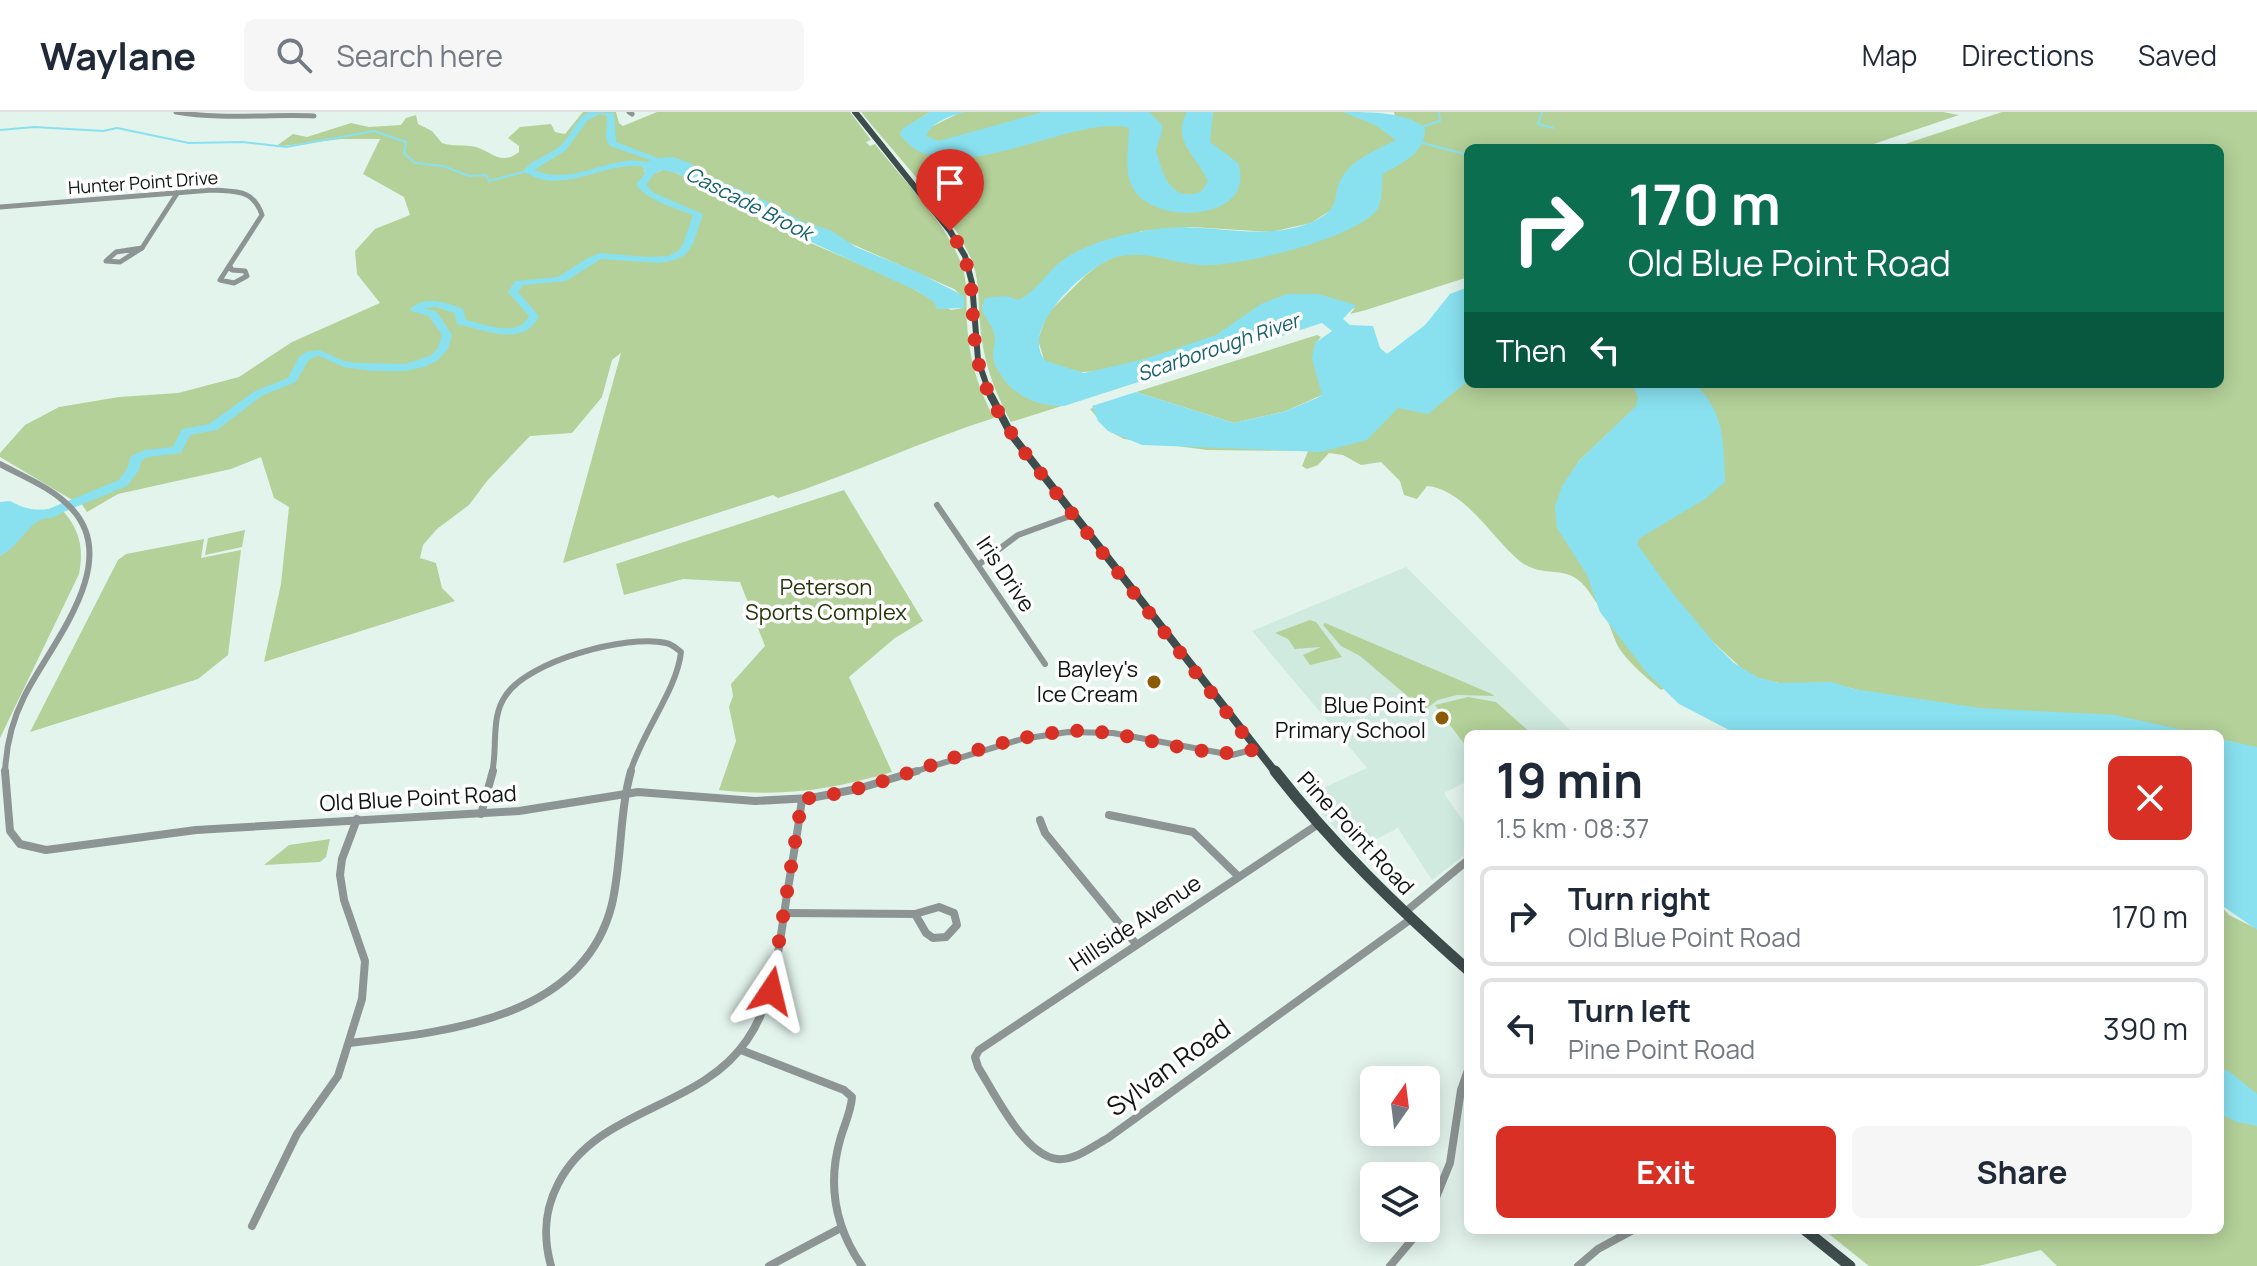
<!DOCTYPE html>
<meta charset="utf-8">
<style>
body{margin:0;font-family:Manrope,sans-serif;background:#f6f6f7;color:#1f2937;height:100vh;display:flex;flex-direction:column;font-size:30px;white-space:nowrap}
*{box-sizing:border-box;margin:0}
p{font-size:26px;color:#747a83}
.icon{flex:none;width:44px;height:44px;fill:none;stroke:currentColor;stroke-width:2;stroke-linecap:round;stroke-linejoin:round}
.map{position:relative;flex:1;overflow:hidden}
.details{position:absolute;left:1464px;top:618px;width:760px;height:504px;display:flex;flex-direction:column;background:#fff;border-radius:12px;box-shadow:0 4px 20px #0003}
.details>*{flex:none}
.hud{position:absolute;left:1464px;top:32px;width:760px;height:244px;border-radius:12px;box-shadow:0 4px 20px #0003;background:#0b6e4f;color:#fff;overflow:hidden}
.needle{width:52px;rotate:14deg}
.buttons{position:absolute;left:1360px;top:954px;display:grid;gap:16px}
.buttons a{display:grid;place-items:center;width:80px;height:80px;border-radius:12px;background:#fff;box-shadow:0 4px 20px #0003;font-size:40px}
.pin{position:absolute;display:grid;place-items:center;width:68px;height:68px;color:#fff;margin:-82px -34px;border-radius:50% 50% 50% 0;rotate:-45deg;box-shadow:0 0 8px #0007}
.pin .icon{rotate:45deg}
.me{position:absolute;width:88px;margin:-44px;rotate:10deg;stroke-linejoin:round;filter:drop-shadow(0 0 6px #0008)}
.turn{display:flex;align-items:center;gap:28px;height:168px;padding:0 32px;font-size:36px}
.turn .icon{width:104px;height:104px;stroke-width:2.5}
.turn b{display:block;font-size:56px;line-height:68px}
.then{display:flex;align-items:center;height:76px;padding:0 32px;background:#0003;gap:16px;font-size:30px}
.round{display:grid;place-items:center;flex:none;width:84px;height:84px;border-radius:12px;background:#f6f6f7}
.summary{display:flex;align-items:center;justify-content:space-between;height:136px;padding:0 32px}
h1{font-size:48px;font-weight:700;line-height:60px}
.primary-button{display:flex;gap:16px;margin-top:auto;padding:16px 32px}
.primary-button a{flex:1;height:92px;border-radius:12px;background:#d93025;color:#fff;font-size:32px;font-weight:700;line-height:92px;text-align:center}
.primary-button a+a{background:#f6f6f7;color:#1f2937}
ul{padding:0;list-style:none}
li{display:flex;align-items:center;gap:24px;height:100px;margin:0 16px 12px;padding:0 16px;border:4px solid #e0e1e3;border-radius:12px}
li div{flex:1}
li b{display:block;font-size:30px}
li em{font-style:normal}
header{display:flex;align-items:center;gap:48px;box-sizing:border-box;height:112px;padding:0 40px;background:#fff;border-bottom:2px solid #e0e1e3}
header strong{font-size:38px}
nav{display:flex;gap:44px;margin-inline-start:auto;font-size:28px}
.search{width:560px;height:72px;background:#f6f6f7;display:flex;align-items:center;gap:20px;box-sizing:border-box;padding:0 28px;border-radius:12px;color:#747a83;font-size:30px}
.map>svg:first-child{display:block}
.built{fill:#d0eae0}
.green{fill:#b4d199;fill-rule:evenodd}
.water{fill:#89e1f0}
.lines{fill:none;stroke-linecap:round;stroke-linejoin:round}
.stream{stroke:#89e1f0;stroke-width:2}
.river{fill:#89e1f0;fill-rule:evenodd}
.minor-far2{stroke:#8d9594;stroke-width:5}
.minor-far1{stroke:#8d9594;stroke-width:6}
.minor{stroke:#8d9594;stroke-width:8}
.major-far2{stroke:#3e4c4b;stroke-width:6}
.major-far1{stroke:#3e4c4b;stroke-width:8}
.major{stroke:#3e4c4b;stroke-width:11}
.route{stroke:#d93025;stroke-width:14;stroke-dasharray:0 25.2}
.poi-dot{fill:#8c5905;stroke:#fff;stroke-width:3}
.labels{text-anchor:middle;dominant-baseline:central;stroke-width:7;stroke-linejoin:round;paint-order:stroke}
.far-street-label{font-size:18px;fill:#0f1512;stroke:#fff}
.far-water-label{font-size:20px;font-style:italic;fill:#17616b;stroke:#fff}
.street-label{font-size:22px;fill:#0f1512;stroke:#fff}
.park-label{font-size:22px;fill:#24370c;stroke:#fff}
.poi-label{font-size:22px;fill:#0f1512;stroke:#fff;text-anchor:end}
.near-street-label{font-size:26px;fill:#0f1512;stroke:#fff}
</style>
<header>
<strong>Waylane</strong>
<div class="search"><svg class="icon" aria-label="search" viewBox="0 0 24 24"><circle cx="10" cy="10" r="6"/><path d="M15 15l6 6"/></svg>Search here</div>
<nav><a>Map</a><a>Directions</a><a>Saved</a></nav>
</header>
<div class="map">
<svg width="2257" height="1154" viewBox="0 0 2257 1154">
<rect width="100%" height="100%" fill="#e3f4ed"/>
<polygon class="built" points="1406,455 1572,620 1468,622 1468,669 1444,681 1468,716 1468,740 1432,768 1398,716 1355,738 1306,684 1367,656 1252,519"/>
<g class="green">
<path d="M583 0H616L619 11 623 14 657 0H850L871 28 866 30 870 34 875 32C903 68 950 114 963 157 968 175 966 194 967 212 969 246 978 277 994 306 921 329 851 363 778 386L773 383 563 451 621 241 612 248 602 285 572 321 530 324 487 369 469 393 437 417 423 433 420 446 436 451 442 476 455 489 264 550 281 472 289 395 274 386 261 345 231 357 118 382 87 400 79 388V392L0 345V341L25 313 59 295 119 285 178 281 239 265 292 230 380 191 357 162 355 139 375 117 410 103 404 85 363 62 380 27H341L275 35 293 22 307 25 351 11 369 15 401 13 406 6 416 3 418 12 432 19 442 31C454 35 465 32 476 35 492 40 501 54 519 40V34L508 26 520 15 551 12 555 20 565 22ZM657 46 954 177 963 185V196L951 198 899 169 799 126 667 56 646 65 643 53Z"/>
<path d="M861 0H930L903 17 914 34 1034 14 1080 3 1129 10 1131 55 1206 97 1212 34 1208 29 1213 0H1345L1374 11 1398 26 1336 95 1311 111 1271 120 1192 115 1142 119 1094 134 1025 188 982 193 1068 292 1011 310C994 279 983 249 980 212 978 192 980 172 973 152 957 106 893 40 861 0Z"/>
<polygon points="961,0 1044,0 949,31 926,27 925,18"/>
<polygon points="1143,0 1188,0 1188,37 1217,68 1199,82 1177,84 1165,71"/>
<polygon points="1394,0 1943,0 1959,3 1862,36 1468,36 1468,165 1366,198 1350,202 1355,196 1213,226 1107,259 1081,260 1045,251 1038,228 1047,202 1086,163 1105,148 1133,140 1207,152 1380,87 1379,61 1402,49"/>
<polygon points="2002,0 2257,0 2257,636 2220,627 2220,622 2197,622 2068,601 2010,601 1862,579 1830,571 1779,571 1750,564 1697,515 1635,432 1690,272 2220,272 2220,36 1893,36"/>
<polygon points="1317,223 1321,225 1316,231 1322,283 1286,299 1234,311 1136,280"/>
<path d="M1468 265V272H1636L1640 291 1579 349 1565 371 1586 460 1592 471 1669 574 1661 578C1647 566 1632 554 1621 539 1614 529 1612 517 1606 506 1602 497 1594 488 1590 481 1568 448 1547 469 1521 450 1494 429 1465 377 1427 374L1417 387 1404 383 1400 369 1381 350 1361 353 1343 343 1329 341 1318 353 1307 357 1302 354 1308 339 1207 338 1124 327 1109 319 1090 297 1099 294 1128 325 1394 295Z"/>
<path d="M844 378 923 509 895 526 849 565 892 660C830 678 784 685 719 678L736 629 729 595 733 584 731 572 765 534 740 470 683 467 624 483 616 452Z"/>
<path d="M63 399C80 418 84 438 79 462L0 626V444C15 435 21 423 33 412 41 404 54 406 63 399Z"/>
<polygon points="245,418 242,435 205,443 208,426"/>
<polygon points="204,427 201,446 241,438 228,543 198,567 30,620 118,448 126,442"/>
<polygon points="1310,508 1316,510 1342,545 1310,553 1303,543 1321,535 1295,537 1288,527 1275,521"/>
<polygon points="1325,511 1492,582 1494,584 1457,583 1438,588 1424,598 1360,544 1341,534 1323,513"/>
<polygon points="1468,585 1496,590 1532,622 1468,622 1468,637 1435,593"/>
<polygon points="330,727 326,745 320,750 264,753 289,733"/>
<polygon points="2220,793 2229,803 2257,817 2257,1154 2057,1154 2041,1138 1979,1154 1869,1154 1824,1118 2220,1118"/>
</g>
<g class="water">
<path d="M930 0H966C951 3 932 10 926 24L939 29 1043 0H1149L1162 13C1163 24 1157 30 1156 39 1156 40 1160 50 1160 52 1166 72 1178 90 1202 79L1208 69C1197 44 1171 29 1187 0H1213L1210 30 1238 51C1259 110 1148 116 1131 72 1124 55 1129 33 1129 16 1074 0 943 87 900 22L902 17Z"/>
<path d="M1343 0C1370 0 1407 0 1425 16 1425 42 1403 50 1383 62 1381 72 1383 89 1377 98 1354 127 1236 156 1199 153 1173 151 1148 139 1121 144 1090 149 1016 218 1046 249L1084 261 1145 247 1216 223 1261 192 1287 182H1318L1356 193 1343 207 1350 213 1373 214 1380 236 1387 242 1425 213 1450 182 1468 175V269L1428 302 1398 296 1367 328 1321 340 1142 333 1108 319 1098 309 1092 294 1136 280 1234 311 1286 299 1317 286 1322 283 1312 246 1315 231 1332 219 1322 211 1064 294C1033 295 1006 280 994 250 991 240 996 233 995 225 994 214 984 207 982 196L985 186 1006 184 1019 188C1035 180 1046 162 1059 151 1084 131 1126 121 1157 117 1209 109 1264 132 1314 109 1346 94 1329 80 1345 61 1357 45 1378 37 1396 28L1375 13Z"/>
<path d="M673 45 690 51 705 62 774 93 803 110 830 118 856 135 917 160 964 184V196L937 197 934 190 919 180 727 91 677 61 662 58 646 66 643 53C652 45 661 46 673 45Z"/>
<path d="M1633 272H1695C1724 299 1724 331 1725 370L1705 387 1640 426 1637 432 1670 478 1715 532 1734 551 1757 565 1779 571 1831 570 1854 577 1980 596 2115 603 2200 622H1737L1679 592 1647 561 1600 500 1587 463 1557 416 1555 395 1562 374 1579 349 1636 294 1638 285Z"/>
<path d="M10 389C31 400 37 398 62 396L63 399C56 408 43 404 34 412 22 423 15 436 0 444V390Z"/>
<polygon points="2220,627 2257,635 2257,818 2220,792"/>
<polygon points="2220,956 2230,960 2257,982 2257,1014 2237,1010 2220,1002"/>
</g>
<g class="lines">
<g class="stream">
<polyline points="1542,0 1538,12 1553,16"/>
<polyline points="1424,14 1440,9 1439,0"/>
<polyline points="0,18 34,15 103,19 117,16 189,31 242,30 286,35 374,19 406,30 404,41 415,51 443,54 469,64 486,63 489,69 528,59"/>
<polyline points="1423,31 1468,43"/>
</g>
<path class="river" d="M589 0 614 1 616 30 663 48 656 50 610 34 606 27 607 4 600 2 588 8 565 39 534 58C567 72 593 53 626 49 639 47 651 52 663 52V56L657 58 646 73 654 81 703 102 693 132 685 143 675 148 660 151 601 147 566 169 523 173 518 180 539 204C525 236 484 218 457 212L454 201 436 195 424 196 437 200 452 223 448 237 437 249 424 255 405 259H372L344 255 319 244 314 245 308 249 296 270 263 283 217 318 190 323 181 341 148 345 141 349 139 358 127 374 49 406H41L39 403 41 400 119 368 127 357 131 344 145 338 173 335 182 317 209 312 255 279 288 266 299 245 306 240 319 238 344 249 357 251 405 252 430 244 438 236 442 223 429 204 411 199 410 197C425 183 445 190 463 197L466 208C485 212 518 227 529 204L508 180 515 169 558 165 586 147 600 141 647 145 669 144 678 139 683 132 693 103C672 95 651 90 636 73L649 56C606 45 565 87 523 59 534 46 548 44 560 34 572 24 574 8 589 0Z"/>
<g class="minor-far2">
<path d="M176 0C221 8 268 2 314 4"/>
<polyline points="629,0 632,2"/>
<path d="M0 95 212 78C237 80 253 77 262 103L220 168 234 171 247 164 245 159 232 158 230 154"/>
<polygon points="142,136 120,150 106,149 116,140"/>
<polyline points="142,136 178,80"/>
</g>
<g class="minor-far1">
<path d="M0 352C24 365 53 376 72 397 123 452 49 534 24 585 12 609 6 634 5 661"/>
<polyline points="937,393 1045,552"/>
<polyline points="978,453 1018,423 1073,403"/>
<path d="M492 661C498 635 490 605 506 583 528 549 627 522 666 531 672 532 676 536 681 540 677 578 642 620 630 661"/>
<polyline points="910,661 1022,627 1068,620 1113,621 1232,643 1255,637"/>
</g>
<g class="minor">
<polyline points="5,659 10,719 20,732 46,738 196,718 519,699 638,680 755,689 811,686 857,677 917,659"/>
<polyline points="481,702 493,659"/>
<polyline points="1109,703 1193,720 1237,763"/>
<polyline points="1040,708 1045,721 1136,832"/>
<path d="M1317 713 979 938 975 945 978 955C995 982 1024 1043 1057 1047 1075 1049 1093 1034 1108 1026L1411 807"/>
<polygon points="939,795 954,801 957,813 946,825 933,826 926,821 915,802"/>
<polyline points="785,801 915,802"/>
<polyline points="1404,801 1468,748"/>
<path d="M349 931C446 920 584 907 612 792 622 748 619 702 631 659"/>
<path d="M741 938 844 978 852 985C851 1000 844 1013 840 1028 827 1074 835 1115 862 1154"/>
<polyline points="1426,1110 1450,1051 1461,978 1468,958"/>
<polyline points="252,1114 297,1022 338,964 362,887 365,849 344,788 340,763 342,747 357,707"/>
<path d="M551 1154C543 1125 544 1099 558 1072 597 995 700 998 747 928 776 886 779 831 787 783 792 751 798 719 802 687"/>
<polyline points="769,1154 839,1117"/>
<polyline points="1390,1154 1422,1116"/>
<polyline points="1578,1154 1598,1137 1633,1118"/>
</g>
<polyline class="major-far2" points="855,0 950,119 965,144 972,171 978,248 991,286"/>
<polyline class="major-far1" points="991,284 1011,322 1276,661"/>
<g class="major">
<path d="M1275 659C1332 732 1398 796 1468 858"/>
<polyline points="1805,1118 1850,1154"/>
</g>
</g>
<g class="lines">
<path class="route" d="M771 879 802 687C895 677 980 624 1074 619 1126 616 1215 653 1255 637L1025 341C1004 311 983 280 977 243 968 197 980 160 950 119"/>
</g>
<g class="poi-dot">
<circle cx="1154" cy="570" r="8"/>
<circle cx="1442" cy="606" r="8"/>
</g>
<g class="labels">
<g class="far-street-label">
<text transform="translate(143 70) rotate(-4)">Hunter Point Drive</text>
</g>
<g class="far-water-label">
<text transform="translate(749 91) rotate(27)">Cascade Brook</text>
<text transform="translate(1218 235) rotate(-19)">Scarborough River</text>
</g>
<g class="street-label">
<text transform="translate(1006 462) rotate(56)">Iris Drive</text>
<text transform="translate(418 686) rotate(-3)">Old Blue Point Road</text>
<text transform="translate(1356 721) rotate(47)">Pine Point Road</text>
<text transform="translate(1135 811) rotate(-34)">Hillside Avenue</text>
</g>
<g class="park-label">
<text x="826" y="475">Peterson<tspan x="826" dy="25">Sports Complex</tspan></text>
</g>
<g class="poi-label">
<text x="1138" y="557">Bayley's<tspan x="1138" dy="25">Ice Cream</tspan></text>
<text x="1426" y="593">Blue Point<tspan x="1426" dy="25">Primary School</tspan></text>
</g>
<g class="near-street-label">
<text transform="translate(1168 955) rotate(-36)">Sylvan Road</text>
</g>
</g>
</svg>
<div class="buttons">
<a><svg class="needle" viewBox="-14 -14 28 28"><path d="M0-13l5 13h-10z" fill="#e53935"/><path d="M0 13l5-13h-10z" fill="#747a83"/></svg></a>
<a><svg class="icon" aria-label="layers" viewBox="0 0 24 24"><path d="M12 4l9 5-9 5-9-5zM3 14l9 5 9-5"/></svg></a>
</div>
<div class="pin" style="left:950px;top:119px;background:#d93025"><svg class="icon" aria-label="arrive" viewBox="0 0 24 24"><path d="M6 21V4h12l-3 4 3 4H6"/></svg></div>
<svg class="me" style="left:771px;top:879px" viewBox="-20 -20 40 40"><path d="M0-17L14 15 0 8-14 15z" fill="#d93025" stroke="#fff" stroke-width="4"/></svg>
<div class="hud">
<div class="turn"><svg class="icon" aria-label="right" viewBox="0 0 24 24"><path d="M7 20v-9h11M14 6l5 5-5 5"/></svg><div><b>170 m</b>Old Blue Point Road</div></div>
<div class="then">Then<svg class="icon" aria-label="left" viewBox="0 0 24 24"><path d="M17 20v-9H6M10 6l-5 5 5 5"/></svg></div>
</div>
<section class="details">
<div class="summary"><div><h1>19 min</h1><p>1.5 km · 08:37</p></div><a class="round" style="background:#d93025;color:#fff"><svg class="icon" aria-label="close" viewBox="0 0 24 24"><path d="M6 6l12 12M18 6L6 18"/></svg></a></div>
<ul>
<li><svg class="icon" aria-label="right" viewBox="0 0 24 24"><path d="M7 20v-9h11M14 6l5 5-5 5"/></svg><div><b>Turn right</b><p>Old Blue Point Road</p></div><em>170 m</em></li>
<li><svg class="icon" aria-label="left" viewBox="0 0 24 24"><path d="M17 20v-9H6M10 6l-5 5 5 5"/></svg><div><b>Turn left</b><p>Pine Point Road</p></div><em>390 m</em></li>
</ul>
<div class="primary-button"><a>Exit</a><a>Share</a></div>
</section>
</div>
